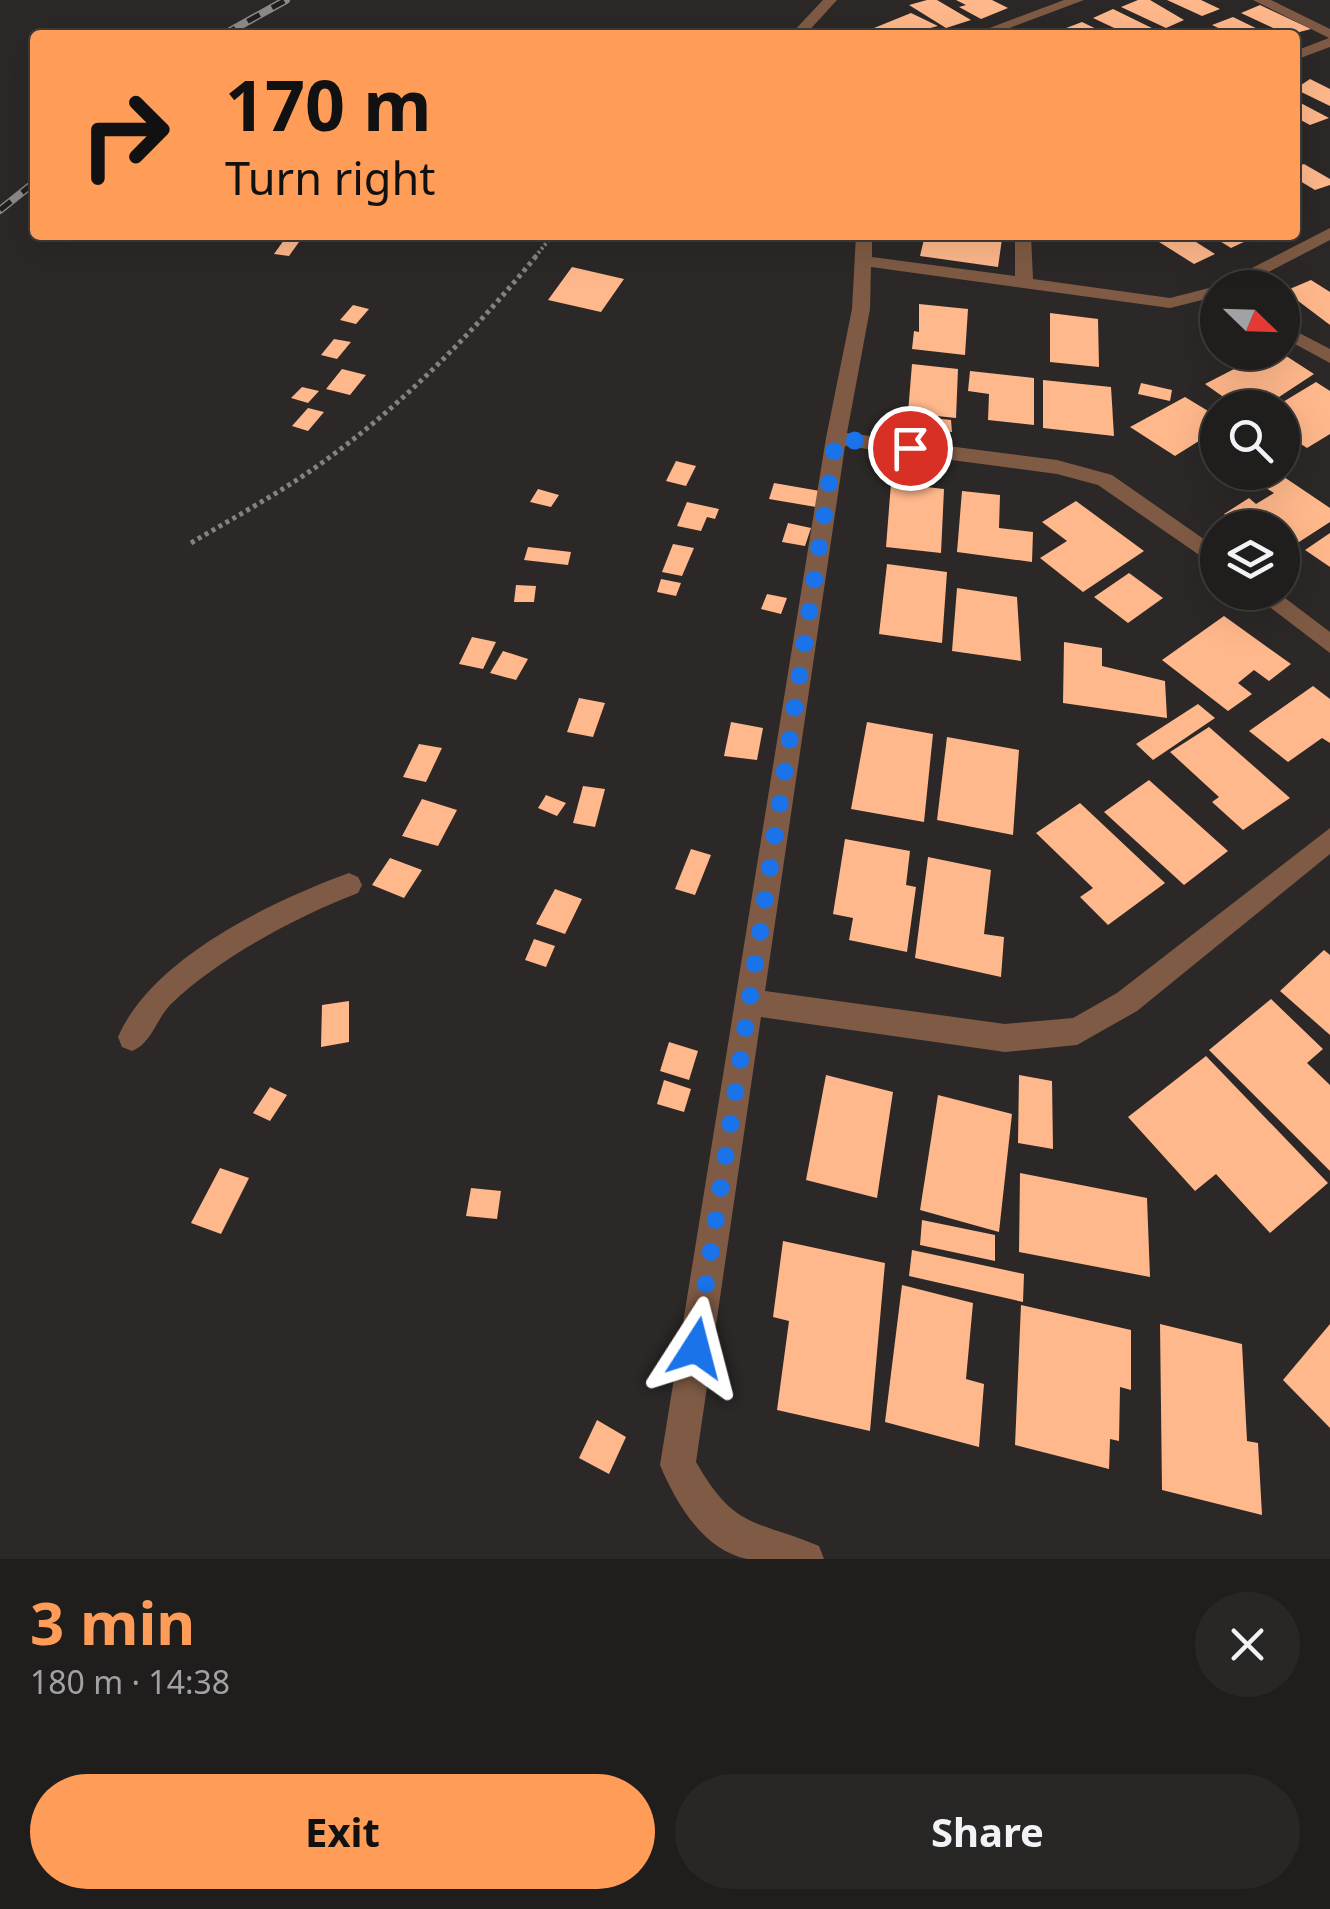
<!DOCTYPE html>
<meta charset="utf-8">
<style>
body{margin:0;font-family:"Noto Sans",sans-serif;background:#282726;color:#f1f3f6;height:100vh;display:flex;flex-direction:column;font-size:38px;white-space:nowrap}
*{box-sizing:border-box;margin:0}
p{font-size:32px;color:#a2a2a4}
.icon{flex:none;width:55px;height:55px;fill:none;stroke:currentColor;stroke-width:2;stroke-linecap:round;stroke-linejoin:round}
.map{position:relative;height:1559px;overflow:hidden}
.side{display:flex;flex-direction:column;background:#201e1d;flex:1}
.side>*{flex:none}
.top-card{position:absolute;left:30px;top:30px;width:1270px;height:210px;border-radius:10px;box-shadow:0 10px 40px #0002,0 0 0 2px #3d3c3b;background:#fe9c58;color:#111;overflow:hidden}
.needle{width:65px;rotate:113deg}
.tools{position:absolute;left:1200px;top:270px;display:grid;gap:20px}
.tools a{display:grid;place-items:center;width:100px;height:100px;border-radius:50%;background:#201e1d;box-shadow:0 10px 40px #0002,0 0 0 2px #3d3c3b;font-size:50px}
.pin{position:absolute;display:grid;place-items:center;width:85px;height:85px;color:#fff;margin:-42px;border:5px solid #fff;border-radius:50%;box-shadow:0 2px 10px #0007}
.me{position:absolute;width:110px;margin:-55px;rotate:9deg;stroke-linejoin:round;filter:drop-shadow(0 0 8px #0008)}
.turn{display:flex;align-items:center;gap:35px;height:210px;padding:0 30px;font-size:45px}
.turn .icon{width:130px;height:130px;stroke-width:2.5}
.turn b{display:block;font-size:70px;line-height:85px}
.round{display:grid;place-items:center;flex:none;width:105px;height:105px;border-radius:52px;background:#282726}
.overview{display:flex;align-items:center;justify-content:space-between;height:170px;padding:0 30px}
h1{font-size:60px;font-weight:700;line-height:75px;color:#fe9c58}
.button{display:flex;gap:20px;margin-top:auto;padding:20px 30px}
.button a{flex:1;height:115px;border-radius:60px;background:#fe9c58;color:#111;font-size:40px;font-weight:700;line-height:115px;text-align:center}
.button a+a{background:#282726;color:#f1f3f6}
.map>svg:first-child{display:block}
.building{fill:#ffb88b}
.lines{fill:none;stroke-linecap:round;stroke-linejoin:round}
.path-far1{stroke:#848281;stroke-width:4;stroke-dasharray:2.5 2.5;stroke-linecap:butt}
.path{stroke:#848281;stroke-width:5;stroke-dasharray:4 4;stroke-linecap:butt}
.street{fill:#7f5b45;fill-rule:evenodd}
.rail-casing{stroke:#8d8b8a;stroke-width:8}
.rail{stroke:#211f1d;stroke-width:5;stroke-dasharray:14;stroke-linecap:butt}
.route{stroke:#1a73e8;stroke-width:18;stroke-dasharray:0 32.4}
</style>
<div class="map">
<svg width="1330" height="1559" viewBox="0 0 1330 1559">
<rect width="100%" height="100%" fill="#2b2827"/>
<g class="building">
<polygon points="927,0 937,0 971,20 946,28 909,5"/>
<polygon points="956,0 992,0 1008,8 981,19 959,7 966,5"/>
<polygon points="1138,0 1150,0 1184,20 1166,28 1121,7"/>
<polygon points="1167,0 1201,0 1220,9 1202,16"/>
<polygon points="1260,5 1311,29 1288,35 1241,13"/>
<polygon points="1113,9 1158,31 1129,35 1093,18"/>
<polygon points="911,13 938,26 903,35 874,28"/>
<polygon points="1233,17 1270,35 1233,35 1212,25"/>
<polygon points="1082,22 1109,35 1070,35 1061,30"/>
<polygon points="1310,79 1330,89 1330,106 1295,89"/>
<polygon points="1295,100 1329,118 1310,125 1295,117"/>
<polygon points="1304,164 1330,179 1330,185 1315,190 1295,178 1295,167"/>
<polygon points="925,235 1002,239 998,267 920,256"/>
<polygon points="1148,235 1185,235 1215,254 1194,264"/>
<polygon points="1210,235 1236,235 1246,241 1231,248"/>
<polygon points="284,240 299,242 289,256 274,254"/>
<polygon points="572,267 624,279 601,312 548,300"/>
<polygon points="1311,280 1330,292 1330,325 1285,291"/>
<polygon points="919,304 968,309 965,355 912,349 914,331 919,332"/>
<polygon points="353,305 369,309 356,324 340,320"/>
<polygon points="1050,313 1098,319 1099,367 1050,362"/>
<polygon points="334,339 351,342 337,359 321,355"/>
<polygon points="1246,352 1253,357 1280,352 1314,374 1279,397 1254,408 1239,408 1205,384 1234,369 1225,363"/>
<polygon points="912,364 958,369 956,418 908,413"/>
<polygon points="342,369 366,375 350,395 326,389"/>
<polygon points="970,371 1034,378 1034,425 988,420 989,394 968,391"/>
<polygon points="1043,380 1111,387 1114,436 1043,428"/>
<polygon points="1316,382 1330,391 1330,434 1307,448 1282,432 1282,408 1273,408"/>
<polygon points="1141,383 1172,390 1170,401 1138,394"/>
<polygon points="302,387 319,391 308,403 291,398"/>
<polygon points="1185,397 1218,417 1218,429 1175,456 1130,427"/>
<polygon points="308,408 324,412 308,431 292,426"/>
<polygon points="923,417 951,420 952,432 923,430"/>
<polygon points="676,461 696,466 686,486 666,481"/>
<polygon points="1284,477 1330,508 1330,522 1282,553 1282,528 1243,528 1224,514 1249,498 1256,504 1274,493 1266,488"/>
<polygon points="774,483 820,491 816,507 769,499"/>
<polygon points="891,483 944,489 941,553 886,547"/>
<polygon points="538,489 559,495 551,507 530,502"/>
<polygon points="962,491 1000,495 999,528 1033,532 1032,562 957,552"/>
<polygon points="1076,501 1144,551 1083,592 1040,558 1067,541 1042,522"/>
<polygon points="687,502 719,509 715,519 707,517 701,531 677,526"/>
<polygon points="788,523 811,528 805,546 782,542"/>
<polygon points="1330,533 1330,567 1305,550"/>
<polygon points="673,544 694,548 682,576 662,572"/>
<polygon points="528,547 571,552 568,565 524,560"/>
<polygon points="887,564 947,572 942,643 879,634"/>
<polygon points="1129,573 1163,598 1128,623 1094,597"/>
<polygon points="661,579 681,583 676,596 657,592"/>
<polygon points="516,585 536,586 534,602 514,602"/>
<polygon points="957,588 1017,597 1021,661 952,651"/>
<polygon points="767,594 787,598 781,614 761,609"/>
<polygon points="1224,616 1291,664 1269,681 1254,670 1238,683 1252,694 1228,711 1162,660"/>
<polygon points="472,637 496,642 483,669 459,664"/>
<polygon points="1064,642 1102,648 1102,666 1165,681 1167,718 1063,703"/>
<polygon points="503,651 528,659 516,680 490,673"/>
<polygon points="1313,686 1330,699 1330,743 1322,738 1288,762 1249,731"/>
<polygon points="579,698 605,703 593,737 567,732"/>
<polygon points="1198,704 1215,718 1153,760 1136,744"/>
<polygon points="731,722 763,728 757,760 724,756"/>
<polygon points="867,722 933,734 924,822 851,809"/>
<polygon points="1209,727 1290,798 1243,830 1212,802 1219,797 1170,752"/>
<polygon points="947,737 1019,750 1013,835 937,820"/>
<polygon points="419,744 442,748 426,782 403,777"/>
<polygon points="1149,780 1228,851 1184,885 1104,812"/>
<polygon points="583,786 605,789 595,827 573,823"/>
<polygon points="546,795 566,803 557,816 538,808"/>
<polygon points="422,799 457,810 438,846 402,836"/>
<polygon points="1080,803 1165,883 1108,925 1080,897 1093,888 1036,833"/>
<polygon points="845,839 910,851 906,885 916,887 907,952 849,940 853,918 833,914"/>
<polygon points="691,849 711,855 695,895 675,889"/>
<polygon points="928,857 991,870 984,934 1004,937 1001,977 915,958"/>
<polygon points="390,858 422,870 404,898 372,885"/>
<polygon points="555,889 582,899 565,934 536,924"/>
<polygon points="534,939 555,946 546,967 525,960"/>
<polygon points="1324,950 1330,955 1330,1035 1280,991"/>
<polygon points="1271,999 1323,1049 1307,1063 1330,1085 1330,1171 1209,1050"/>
<polygon points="349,1001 349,1042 321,1047 322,1005"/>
<polygon points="669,1042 698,1051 689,1080 660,1071"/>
<polygon points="1206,1056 1328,1183 1270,1233 1216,1174 1195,1191 1128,1117"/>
<polygon points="826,1075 893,1092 877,1198 806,1180"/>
<polygon points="1019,1075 1052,1081 1053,1149 1018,1143"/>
<polygon points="664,1080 691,1089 684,1112 657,1104"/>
<polygon points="270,1087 287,1095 270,1121 253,1113"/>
<polygon points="938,1095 1012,1114 999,1232 920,1210"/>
<polygon points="220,1168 249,1178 221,1234 191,1223"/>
<polygon points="1020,1173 1147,1198 1150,1277 1019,1252"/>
<polygon points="471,1188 501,1191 497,1219 466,1216"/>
<polygon points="922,1220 995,1235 995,1261 920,1245"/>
<polygon points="783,1241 885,1263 870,1431 777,1410 789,1321 773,1317"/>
<polygon points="912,1250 1024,1274 1023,1302 909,1276"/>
<polygon points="902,1285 973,1303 966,1379 984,1384 979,1447 885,1422"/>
<polygon points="1021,1305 1131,1330 1131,1390 1120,1387 1119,1441 1110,1439 1109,1469 1015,1445"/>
<polygon points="1160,1324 1242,1344 1247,1441 1258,1443 1262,1515 1162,1490"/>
<polygon points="1330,1324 1330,1428 1283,1380"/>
<polygon points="597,1420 626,1437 609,1474 579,1458"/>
</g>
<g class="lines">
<polyline class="path-far1" points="535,257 553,235"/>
<path class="path" d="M191 543C233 518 276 495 316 467 399 409 473 333 537 255"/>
<g class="street">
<polygon points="823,0 837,0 805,35 790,35"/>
<polygon points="1064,0 1084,0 991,35 971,35"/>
<polygon points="1253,0 1271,0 1330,29 1330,47 1295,60 1295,51 1329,38"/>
<path d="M1330 228V240L1238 288H1218V296L1170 308 871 267 870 309 847 433 1057 460 1112 475 1218 549V568L1098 485 1057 474 845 446 765 991 1005 1024 1073 1018 1117 993 1330 828V854L1137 1011 1077 1045 1005 1052 761 1017 696 1462C735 1530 754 1519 819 1546L824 1559C800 1559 770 1559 747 1559 703 1550 676 1503 660 1465L826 438 852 309 856 235H872V257L1015 276V235H1031L1033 279 1170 298 1217 286Z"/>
<polygon points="1282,324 1330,349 1330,363 1282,337"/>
<polygon points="1250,592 1277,592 1330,632 1330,653"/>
<path d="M349 873 358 877 362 885 358 893C296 917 220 957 171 1004 156 1019 152 1043 132 1051L122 1047 118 1037C152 958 272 901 349 873Z"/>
</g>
<g class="rail-casing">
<g id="rail">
<polyline points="223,35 286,0"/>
<polyline points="0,210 35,182"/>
</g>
</g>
<use href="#rail" class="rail"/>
</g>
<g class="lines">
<polyline class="route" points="696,1348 836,438 910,448"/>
</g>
</svg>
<div class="tools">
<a><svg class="needle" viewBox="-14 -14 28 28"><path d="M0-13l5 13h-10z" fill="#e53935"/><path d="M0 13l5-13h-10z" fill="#a2a2a4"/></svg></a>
<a><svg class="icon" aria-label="search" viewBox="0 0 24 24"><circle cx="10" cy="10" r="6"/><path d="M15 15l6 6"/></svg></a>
<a><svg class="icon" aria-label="layers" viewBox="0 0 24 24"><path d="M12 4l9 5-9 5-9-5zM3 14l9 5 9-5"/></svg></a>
</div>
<div class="pin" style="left:910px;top:448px;background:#d93025"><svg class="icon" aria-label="arrive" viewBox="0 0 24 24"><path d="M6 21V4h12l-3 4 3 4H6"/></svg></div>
<svg class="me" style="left:696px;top:1348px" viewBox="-20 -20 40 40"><path d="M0-17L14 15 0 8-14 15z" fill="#1a73e8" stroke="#fff" stroke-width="4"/></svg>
<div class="top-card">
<div class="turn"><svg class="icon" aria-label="right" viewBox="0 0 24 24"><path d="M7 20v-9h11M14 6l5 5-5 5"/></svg><div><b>170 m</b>Turn right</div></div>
</div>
</div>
<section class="side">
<div class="overview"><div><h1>3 min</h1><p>180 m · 14:38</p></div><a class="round"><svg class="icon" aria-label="close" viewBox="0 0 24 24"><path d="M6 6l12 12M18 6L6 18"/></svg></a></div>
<div class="button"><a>Exit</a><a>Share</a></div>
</section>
